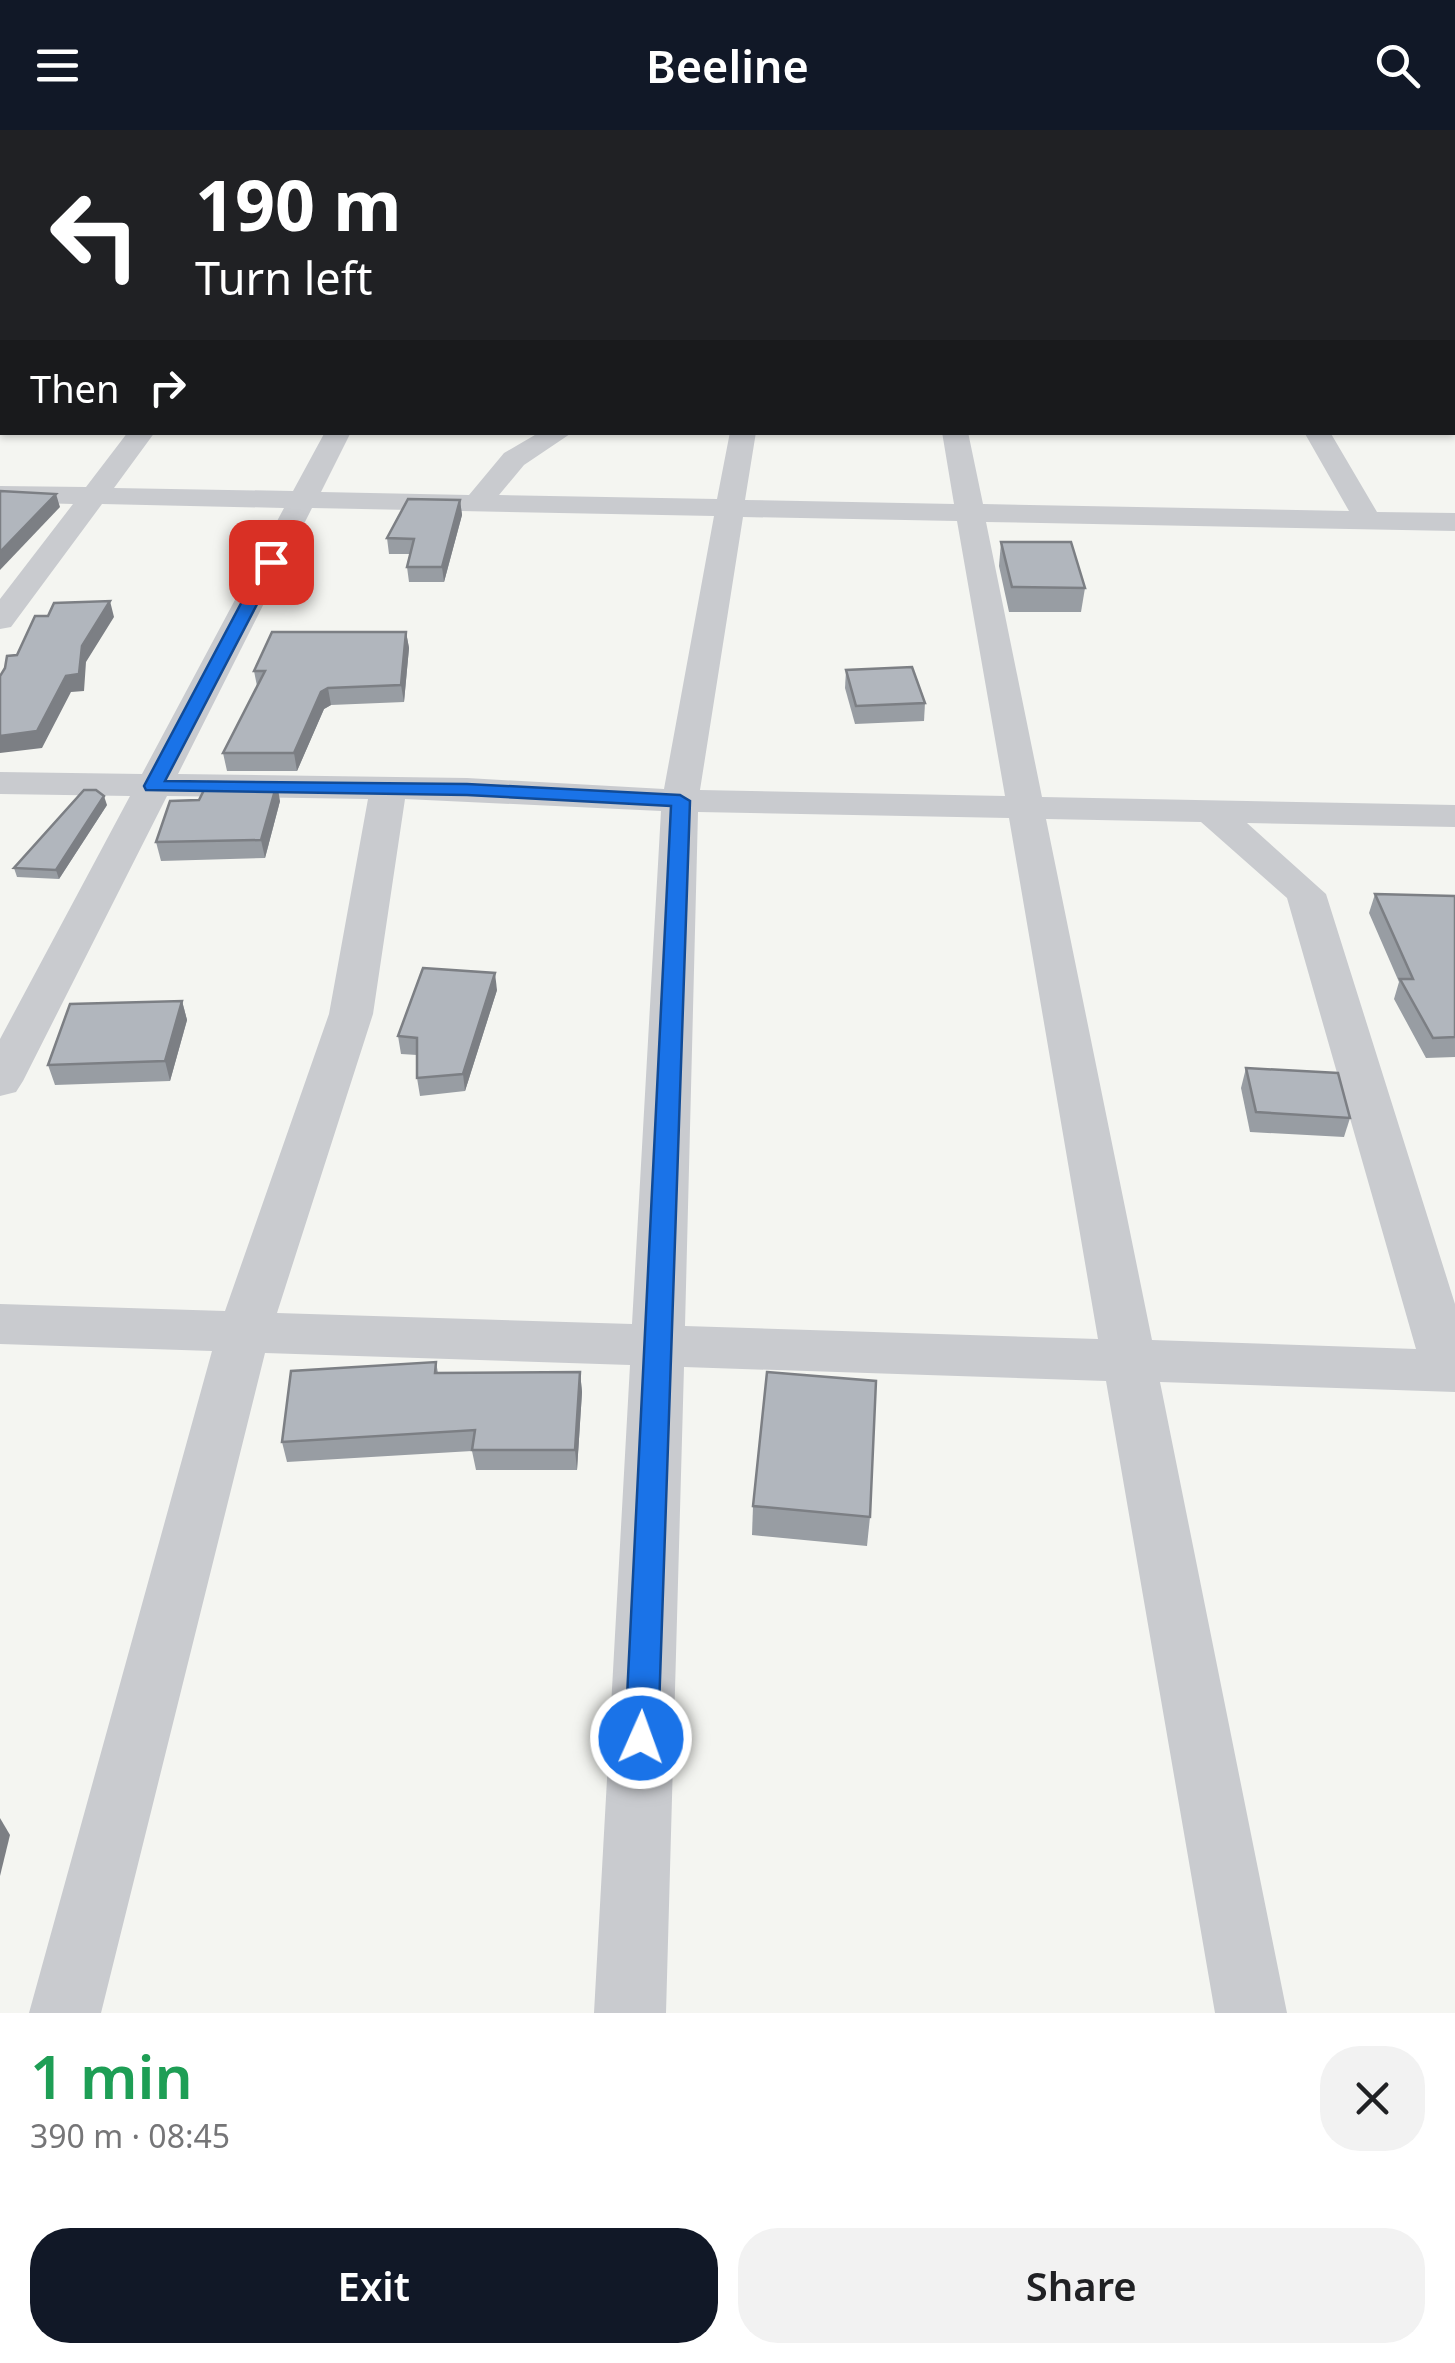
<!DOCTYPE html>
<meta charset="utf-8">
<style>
body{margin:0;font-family:"Noto Sans",sans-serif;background:#f2f2f2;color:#202124;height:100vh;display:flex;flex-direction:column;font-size:38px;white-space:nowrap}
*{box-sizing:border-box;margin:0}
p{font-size:32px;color:#757577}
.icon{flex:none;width:55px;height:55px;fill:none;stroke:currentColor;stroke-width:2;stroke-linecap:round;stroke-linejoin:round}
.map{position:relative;height:1883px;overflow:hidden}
.side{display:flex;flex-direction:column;background:#fff;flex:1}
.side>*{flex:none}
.guide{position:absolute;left:0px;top:0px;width:1455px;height:305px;box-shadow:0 2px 8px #0004;background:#202124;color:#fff;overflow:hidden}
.pin{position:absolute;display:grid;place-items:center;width:85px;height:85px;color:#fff;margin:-42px;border-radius:20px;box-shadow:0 5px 15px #0006}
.me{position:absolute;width:110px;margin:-55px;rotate:2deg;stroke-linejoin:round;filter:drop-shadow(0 0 8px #0008)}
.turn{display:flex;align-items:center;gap:35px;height:210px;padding:0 30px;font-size:45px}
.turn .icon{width:130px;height:130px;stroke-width:2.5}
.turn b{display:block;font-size:70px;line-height:85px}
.then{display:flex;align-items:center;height:95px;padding:0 30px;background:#0003;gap:20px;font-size:38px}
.round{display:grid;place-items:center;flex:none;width:105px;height:105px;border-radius:40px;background:#f2f2f2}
.overview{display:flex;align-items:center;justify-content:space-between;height:170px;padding:0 30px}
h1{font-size:60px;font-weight:600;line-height:75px;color:#1e9e55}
.button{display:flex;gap:20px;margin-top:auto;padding:20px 30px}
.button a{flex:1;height:115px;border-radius:40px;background:#111827;color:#fff;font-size:40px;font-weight:600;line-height:115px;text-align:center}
.button a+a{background:#f2f2f2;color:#202124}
header{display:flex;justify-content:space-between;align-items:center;height:130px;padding:0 30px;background:#111827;color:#fff;font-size:45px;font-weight:600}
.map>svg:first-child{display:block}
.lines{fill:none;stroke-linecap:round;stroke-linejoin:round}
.street{fill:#c9cbcf;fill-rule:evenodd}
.wall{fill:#989da3}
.shaded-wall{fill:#7c7f84}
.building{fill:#b1b6bd;stroke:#7c7f84;stroke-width:2.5}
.route{fill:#1a73e8;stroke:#114b97;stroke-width:2.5}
</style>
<header><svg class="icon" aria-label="menu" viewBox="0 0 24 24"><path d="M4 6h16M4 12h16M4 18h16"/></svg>Beeline<svg class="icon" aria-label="search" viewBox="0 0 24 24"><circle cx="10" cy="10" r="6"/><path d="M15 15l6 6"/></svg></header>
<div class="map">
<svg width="1455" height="1883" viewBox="0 0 1455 1883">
<rect width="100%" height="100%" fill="#f4f5f1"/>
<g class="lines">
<g class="street">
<polygon points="590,0 608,0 609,2 592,2"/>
<polygon points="845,0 863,0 863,2 846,2"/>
<polygon points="971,0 989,0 990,2 973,2"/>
<polygon points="1099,0 1117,0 1119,2 1101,2"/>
<polygon points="1247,0 1266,0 1268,2 1249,2"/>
<polygon points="1326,0 1353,0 1355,2 1328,2"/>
<rect x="1452" y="12" width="3" height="10"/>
<rect x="0" y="28" width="2" height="10"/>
<polygon points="1452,57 1455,58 1455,70 1452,69"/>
<polygon points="1452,165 1455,166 1455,181 1452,180"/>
<rect x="0" y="172" width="2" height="14"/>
<path d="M128 302H155L114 358 293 361 325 302H351L321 362 469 365 504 323 540 302H573L524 335 499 365 717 369 730 302H756L745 370 954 374 942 302H968L983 374 1349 381 1304 302H1330L1377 382 1455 383V401L986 392 1042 667 1455 675V697L1247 693 1326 764 1455 1174V1262L1160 1252 1287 1883H1215L1106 1251 684 1237 666 1883H594L630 1235 265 1223 101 1883H29L212 1221 0 1214V1174L225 1181 329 884 368 669 167 666 23 951 16 962 0 966V909L130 666 0 664V642L142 644 284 378 102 374 11 497 0 499V469L73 374 0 372V356L86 357ZM312 378 714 386 664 659 467 648 178 644ZM743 387 957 391 1005 666 700 660ZM405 669 661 681 632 1194 277 1183 373 884ZM698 682 1009 688 1098 1209 685 1196ZM1046 689 1201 692 1287 768 1416 1219 1152 1210Z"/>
</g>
</g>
<g class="wall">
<polygon points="460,370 462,385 444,452 409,452 407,437 410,424 389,424 387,408"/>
<polygon points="1001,412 1085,458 1081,482 1009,482 999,436"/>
<polygon points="406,502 409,518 404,572 331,575 324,579 297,641 227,641 223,623 257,556 254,541"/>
<polygon points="846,540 925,573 924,591 855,594 845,558"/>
<polygon points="199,670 280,671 265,728 161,731 156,712"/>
<polygon points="107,675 59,749 17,747 14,738"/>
<polygon points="1375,764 1455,766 1455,927 1426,928 1394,869 1399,852 1369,783"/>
<polygon points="497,860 465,961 420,966 417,948 417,925 401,924 398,906"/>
<polygon points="182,871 187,890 170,951 55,955 48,935"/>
<polygon points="1246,938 1350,988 1344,1007 1250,1002 1241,958"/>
<polygon points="436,1232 438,1243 580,1242 582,1262 577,1340 476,1340 472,1321 287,1332 282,1312"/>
<polygon points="753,1376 870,1387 867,1416 752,1405"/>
</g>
<g class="shaded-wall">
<polygon points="56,364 60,377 0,440 0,422"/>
<polygon points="460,370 462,385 444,452 442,437"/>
<polygon points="110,471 114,487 86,532 84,561 71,562 42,618 0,623 0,606 82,516"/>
<polygon points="406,502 409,518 404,572 401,555"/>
<polygon points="328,558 331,575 324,579 297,641 294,623 321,562"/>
<polygon points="277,653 280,671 265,728 261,710"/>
<polygon points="104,666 107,675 59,749 56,740"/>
<polygon points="495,843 497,860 465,961 463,944"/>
<polygon points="182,871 187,890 170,951 165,931"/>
<polygon points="580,1242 582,1262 577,1340 575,1320"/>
<polygon points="0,1688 10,1705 0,1746"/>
</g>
<g class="building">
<polygon points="748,0 790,0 791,2 749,2"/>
<polygon points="903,0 967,0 968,2 904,2"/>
<polygon points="1142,0 1239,0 1242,2 1145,2"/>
<polygon points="1452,107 1455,109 1455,122 1452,122"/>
<rect x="0" y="108" width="2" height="50"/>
<polygon points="1452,139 1455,140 1455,152 1452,152"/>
<polygon points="0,361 56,364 0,422"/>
<polygon points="408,369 460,370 442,437 407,437 414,409 387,408"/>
<polygon points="1001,412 1071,412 1085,458 1012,457"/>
<polygon points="110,471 82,516 79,544 66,546 37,601 0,606 0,546 5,538 7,526 17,525 35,486 48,486 54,473"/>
<polygon points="272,502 406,502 401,555 328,558 321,562 294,623 223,623 265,541 254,541"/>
<polygon points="912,537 925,573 856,576 846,540"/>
<polygon points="208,652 277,653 261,710 156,712 170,671 199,670"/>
<polygon points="84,660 96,660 104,666 56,740 14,738"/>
<polygon points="1375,764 1455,766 1455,907 1433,908 1400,849 1413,849"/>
<polygon points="423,838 495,843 463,944 417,948 417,908 398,906"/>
<polygon points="182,871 165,931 48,935 70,874"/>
<polygon points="1246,938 1338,943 1350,988 1256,982"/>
<polygon points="436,1232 435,1243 580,1242 575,1320 472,1320 475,1300 282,1312 291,1241"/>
<polygon points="767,1242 876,1251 870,1387 753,1376"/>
</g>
<polygon class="route" points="271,427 279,432 165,651 467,654 680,665 690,671 658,1608 653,1619 641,1624 630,1619 625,1608 671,676 467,665 146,660 144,656 263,432"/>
</svg>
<div class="pin" style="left:271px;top:432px;background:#d93025"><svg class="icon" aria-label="arrive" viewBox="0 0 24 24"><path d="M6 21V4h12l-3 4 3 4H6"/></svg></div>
<svg class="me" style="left:641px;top:1608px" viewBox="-20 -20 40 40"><circle r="17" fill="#1a73e8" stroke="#fff" stroke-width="3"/><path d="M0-11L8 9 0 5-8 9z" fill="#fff"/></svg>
<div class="guide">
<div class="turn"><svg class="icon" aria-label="left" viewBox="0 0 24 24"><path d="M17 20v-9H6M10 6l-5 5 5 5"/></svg><div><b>190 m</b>Turn left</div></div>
<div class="then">Then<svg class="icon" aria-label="right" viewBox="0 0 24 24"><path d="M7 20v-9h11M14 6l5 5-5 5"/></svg></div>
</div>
</div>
<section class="side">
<div class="overview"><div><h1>1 min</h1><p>390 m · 08:45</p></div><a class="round"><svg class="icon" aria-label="close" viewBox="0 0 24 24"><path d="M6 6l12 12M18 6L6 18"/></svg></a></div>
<div class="button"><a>Exit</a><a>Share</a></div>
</section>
